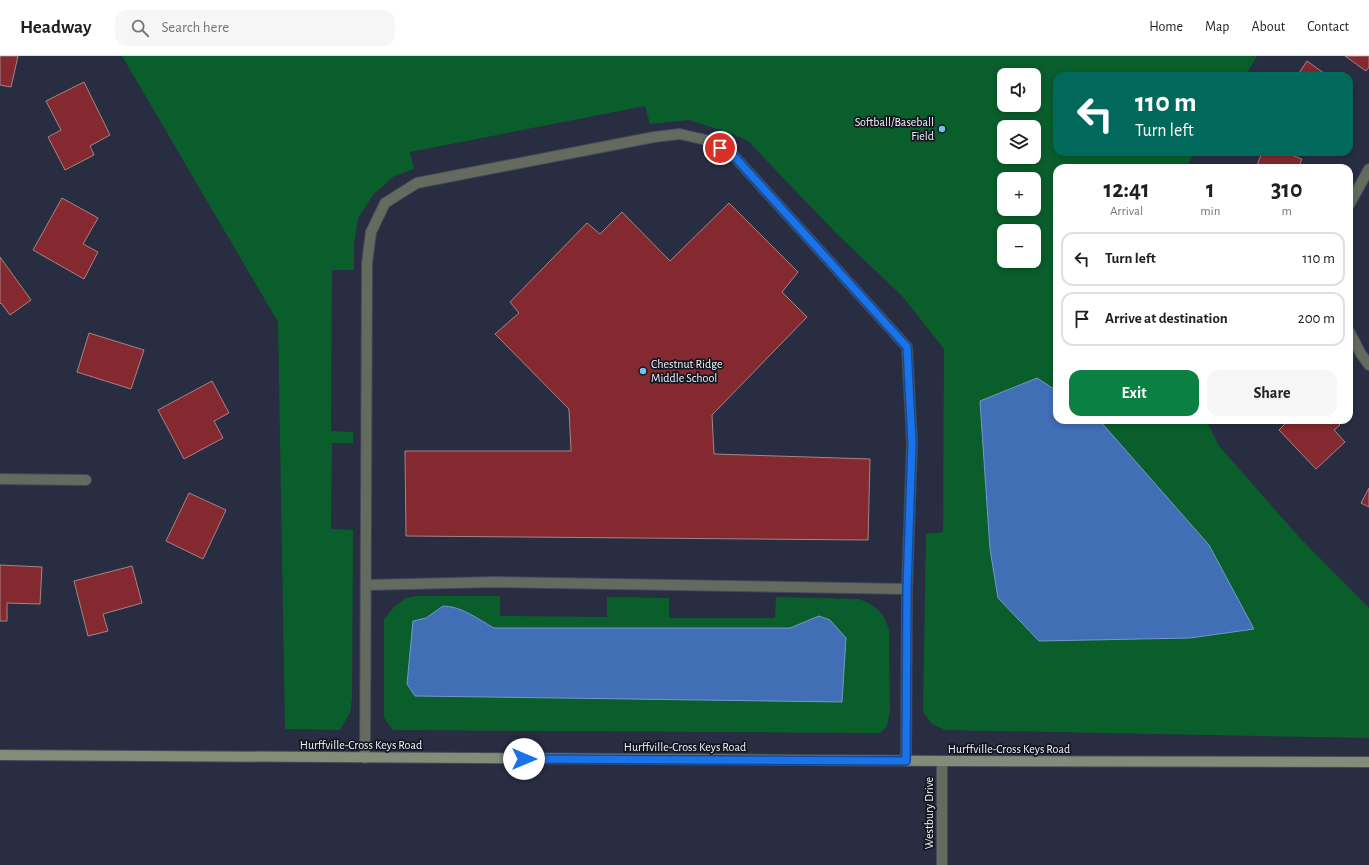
<!DOCTYPE html>
<meta charset="utf-8">
<style>
body{margin:0;font-family:"Alegreya Sans",sans-serif;background:#f6f6f6;color:#202124;height:100vh;display:flex;flex-direction:column;font-size:15px;white-space:nowrap}
*{box-sizing:border-box;margin:0}
p{font-size:13px;color:#757577}
.icon{flex:none;width:22px;height:22px;fill:none;stroke:currentColor;stroke-width:2;stroke-linecap:round;stroke-linejoin:round}
.map{position:relative;flex:1;overflow:hidden}
.sheet{position:absolute;left:1053px;top:108px;width:300px;height:260px;display:flex;flex-direction:column;background:#fff;border-radius:12px;box-shadow:0 2px 6px #0003}
.sheet>*{flex:none}
.banner{position:absolute;left:1053px;top:16px;width:300px;height:84px;border-radius:12px;box-shadow:0 2px 6px #0003;background:#00695c;color:#fff;overflow:hidden}
.controls{position:absolute;left:997px;top:12px;display:grid;gap:8px}
.controls a{display:grid;place-items:center;width:44px;height:44px;border-radius:8px;background:#fff;box-shadow:0 2px 6px #0003;font-size:20px}
.pin{position:absolute;display:grid;place-items:center;width:34px;height:34px;color:#fff;margin:-17px;border:2px solid #fff;border-radius:50%;box-shadow:0 1px 4px #0007}
.me{position:absolute;width:44px;margin:-22px;rotate:90deg;stroke-linejoin:round;filter:drop-shadow(0 0 3px #0008)}
.turn{display:flex;align-items:center;gap:14px;height:84px;padding:0 16px;font-size:18px}
.turn .icon{width:52px;height:52px;stroke-width:2.5}
.turn b{display:block;font-size:28px;line-height:34px}
.eta{display:flex;justify-content:space-evenly;align-items:center;height:68px;text-align:center}
.eta b{font-size:24px;font-weight:700;line-height:28px}
.button{display:flex;gap:8px;margin-top:auto;padding:8px 16px}
.button a{flex:1;height:46px;border-radius:12px;background:#0b8043;color:#fff;font-size:16px;font-weight:700;line-height:46px;text-align:center}
.button a+a{background:#f6f6f6;color:#202124}
ul{padding:0;list-style:none}
li{display:flex;align-items:center;gap:12px;height:54px;margin:0 8px 6px;padding:0 8px;border:2px solid #e0e0e0;border-radius:12px}
li div{flex:1}
li b{display:block;font-size:15px}
li em{font-style:normal}
header{display:flex;align-items:center;gap:24px;box-sizing:border-box;height:56px;padding:0 20px;background:#fff;border-bottom:1px solid #e0e0e0}
header strong{font-size:19px}
nav{display:flex;gap:22px;margin-inline-start:auto;font-size:14px}
.search{width:280px;height:36px;background:#f6f6f6;display:flex;align-items:center;gap:10px;box-sizing:border-box;padding:0 14px;border-radius:12px;color:#757577;font-size:15px}
.map>svg:first-child{display:block}
.green{fill:#095e2b;fill-rule:evenodd}
.water{fill:#406fb6;stroke:#7597cb}
.building{fill:#83292f;stroke:#a58584}
.lines{fill:none;stroke-linecap:round;stroke-linejoin:round}
.minor-casing{stroke:#44495c;stroke-width:12}
.secondary-casing{stroke:#44495c;stroke-width:12}
.minor{stroke:#656a5f;stroke-width:10}
.secondary{stroke:#838b79;stroke-width:10}
.route-casing{stroke:#114b97;stroke-width:10}
.route{stroke:#1a73e8;stroke-width:7}
.poi-dot{fill:#6fc2f4;stroke:#14161f;stroke-width:1.5}
.labels{text-anchor:middle;dominant-baseline:central;stroke-width:3.5;stroke-linejoin:round;paint-order:stroke}
.poi-label{font-size:12px;fill:#f2f4fd;stroke:#14161f;text-anchor:end}
.street-label{font-size:12px;fill:#f2f4fd;stroke:#14161f}
</style>
<header>
<strong>Headway</strong>
<div class="search"><svg class="icon" aria-label="search" viewBox="0 0 24 24"><circle cx="10" cy="10" r="6"/><path d="M15 15l6 6"/></svg>Search here</div>
<nav><a>Home</a><a>Map</a><a>About</a><a>Contact</a></nav>
</header>
<div class="map">
<svg width="1369" height="809" viewBox="0 0 1369 809">
<rect width="100%" height="100%" fill="#282d42"/>
<g class="green">
<path d="M122 0H1257L1245 20H1057V96H1196L1185 112H1057V364H1206L1219 390 1299 481 1369 552V682L945 674 932 668 923 656 926 478 943 476 944 293 903 241 836 177 748 85 735 79 689 64 650 68 645 50 410 96 414 113 394 120 373 139 358 162 354 189V214H332L331 375 353 376V387H332L331 473 353 474 352 643 350 657 340 674 285 673 278 266ZM1004 19H1034V49H1004ZM1004 71H1034V101H1004ZM1004 123H1034V153H1004ZM1004 175H1034V205H1004Z"/>
<path d="M418 540H500V560L607 561V541L669 542V562H775L776 541 859 543C875 549 885 557 889 575L890 655 887 670 880 677 393 674 384 662V563L395 550 406 542Z"/>
</g>
<g class="water">
<polygon points="1037,322 1057,335 1057,364 1100,365 1209,489 1254,573 1190,582 1039,585 998,542 990,493 980,345"/>
<path d="M443 550C461 550 478 563 494 572H790L819 560 830 564 846 582 842 646 415 640 407 628 413 565 426 562Z"/>
</g>
<g class="building">
<polygon points="0,0 18,0 11,31 0,29"/>
<polygon points="1345,0 1369,0 1369,11 1366,15"/>
<polygon points="1307,5 1328,20 1297,20"/>
<polygon points="84,26 110,79 90,90 94,99 65,114 48,81 61,74 46,45"/>
<polygon points="1262,96 1283,96 1302,103 1298,112 1256,112"/>
<polygon points="62,142 98,162 83,188 98,196 84,223 33,194"/>
<polygon points="729,147 798,216 782,236 807,261 712,359 714,398 870,403 868,484 406,480 405,395 571,395 569,353 495,278 519,257 510,246 587,167 600,178 622,156 670,205"/>
<polygon points="0,201 31,244 10,259 1,247 0,248"/>
<polygon points="89,277 144,294 131,333 77,316"/>
<polygon points="212,325 229,357 214,365 223,382 184,403 158,354"/>
<polygon points="1289,364 1335,364 1340,369 1334,374 1345,386 1316,413 1279,374"/>
<polygon points="1369,432 1369,451 1361,447"/>
<polygon points="189,437 226,454 203,503 166,485"/>
<polygon points="0,509 42,511 40,548 7,547 7,565 0,565"/>
<polygon points="132,510 142,547 103,558 108,575 88,580 74,525"/>
</g>
<g class="lines">
<g class="minor-casing">
<g id="minor">
<polyline points="1349,149 1369,113"/>
<polyline points="1349,275 1361,298 1369,309"/>
<polyline points="0,423 86,424"/>
<polyline points="367,529 494,526 907,533 906,705"/>
<polyline points="365,702 367,207 371,176 385,147 417,127 654,81 680,78 706,84 733,99 907,291 912,387 907,533"/>
<polyline points="942,809 942,705"/>
</g>
</g>
<g class="secondary-casing">
<polyline id="secondary" points="0,699 942,705 1369,706"/>
</g>
<use href="#minor" class="minor"/>
<use href="#secondary" class="secondary"/>
</g>
<g class="lines">
<g class="route-casing">
<polyline id="route" points="524,703 906,705 907,533 912,387 907,291 733,99 720,92"/>
</g>
<use href="#route" class="route"/>
</g>
<g class="poi-dot">
<circle cx="942" cy="73" r="4"/>
<circle cx="643" cy="315" r="4"/>
</g>
<g class="labels">
<g class="poi-label">
<text x="934" y="66">Softball/Baseball<tspan x="934" dy="14">Field</tspan></text>
<text x="651" y="308" text-anchor="start">Chestnut Ridge<tspan x="651" dy="14">Middle School</tspan></text>
</g>
<g class="street-label">
<text x="361" y="689">Hurffville-Cross Keys Road</text>
<text x="685" y="691">Hurffville-Cross Keys Road</text>
<text x="1009" y="693">Hurffville-Cross Keys Road</text>
<text transform="translate(929 757) rotate(-90)">Westbury Drive</text>
</g>
</g>
</svg>
<div class="controls">
<a><svg class="icon" aria-label="sound" viewBox="0 0 24 24"><path d="M4 9h4l5-4v14l-5-4H4zM17 9q2 3 0 6"/></svg></a>
<a><svg class="icon" aria-label="layers" viewBox="0 0 24 24"><path d="M12 4l9 5-9 5-9-5zM3 14l9 5 9-5"/></svg></a>
<a>+</a>
<a>−</a>
</div>
<div class="pin" style="left:720px;top:92px;background:#d93025"><svg class="icon" aria-label="arrive" viewBox="0 0 24 24"><path d="M6 21V4h12l-3 4 3 4H6"/></svg></div>
<svg class="me" style="left:524px;top:703px" viewBox="-20 -20 40 40"><circle r="19" fill="#fff"/><path d="M0-13L10 11 0 6-10 11z" fill="#1a73e8"/></svg>
<div class="banner">
<div class="turn"><svg class="icon" aria-label="left" viewBox="0 0 24 24"><path d="M17 20v-9H6M10 6l-5 5 5 5"/></svg><div><b>110 m</b>Turn left</div></div>
</div>
<section class="sheet">
<div class="eta">
<div><b>12:41</b><p>Arrival</p></div>
<div><b>1</b><p>min</p></div>
<div><b>310</b><p>m</p></div>
</div>
<ul>
<li><svg class="icon" aria-label="left" viewBox="0 0 24 24"><path d="M17 20v-9H6M10 6l-5 5 5 5"/></svg><div><b>Turn left</b></div><em>110 m</em></li>
<li><svg class="icon" aria-label="arrive" viewBox="0 0 24 24"><path d="M6 21V4h12l-3 4 3 4H6"/></svg><div><b>Arrive at destination</b></div><em>200 m</em></li>
</ul>
<div class="button"><a>Exit</a><a>Share</a></div>
</section>
</div>
